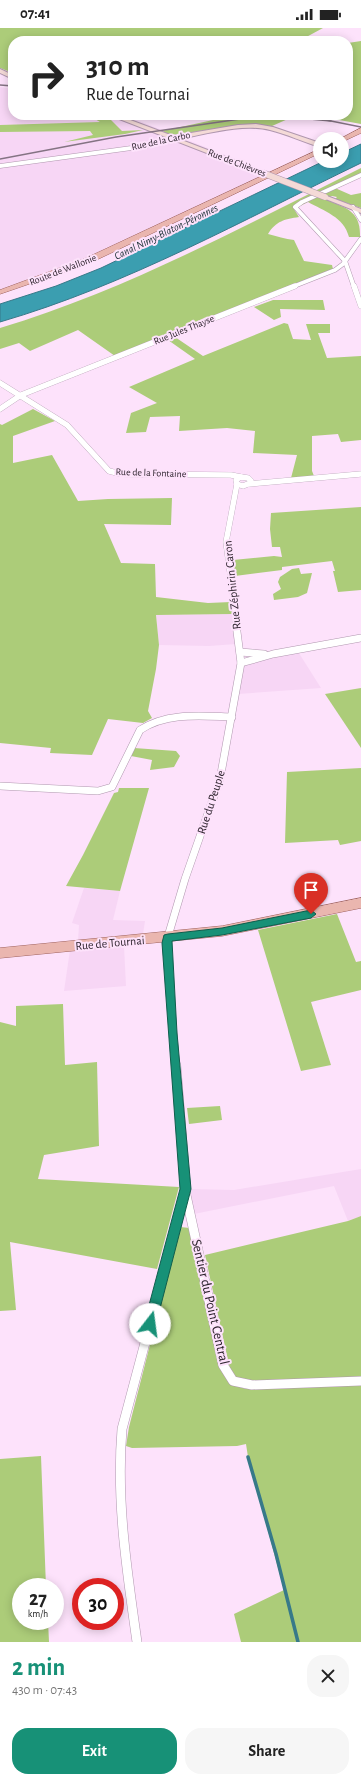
<!DOCTYPE html>
<meta charset="utf-8">
<style>
body{margin:0;font-family:"Alegreya Sans",sans-serif;background:#f6f6f6;color:#222;height:100vh;display:flex;flex-direction:column;font-size:15px;white-space:nowrap}
*{box-sizing:border-box;margin:0}
p{font-size:13px;color:#767676}
.icon{flex:none;width:22px;height:22px;fill:none;stroke:currentColor;stroke-width:2;stroke-linecap:round;stroke-linejoin:round}
.map{position:relative;height:1614px;overflow:hidden}
.details{display:flex;flex-direction:column;background:#fff;flex:1}
.details>*{flex:none}
.top-card{position:absolute;left:8px;top:8px;width:345px;height:84px;border-radius:16px;box-shadow:0 2px 10px #0003;background:#fff;color:#222;overflow:hidden}
.controls{position:absolute;left:313px;top:104px;display:grid;gap:8px}
.controls a{display:grid;place-items:center;width:36px;height:36px;border-radius:50%;background:#fff;box-shadow:0 2px 10px #0003;font-size:20px}
.speed{position:absolute;left:12px;top:1550px;display:flex;gap:8px;font-size:20px;font-weight:700;text-align:center}
.speed>*{display:grid;place-content:center;width:52px;height:52px;border-radius:50%;background:#fff;box-shadow:0 2px 10px #0003;line-height:1}
.speed small{font-size:10px;font-weight:400}
.speed .limit{border:6px solid #d22;background:#fff;color:#111}
.pin{position:absolute;display:grid;place-items:center;width:34px;height:34px;color:#fff;margin:-41px -17px;border-radius:50% 50% 50% 0;rotate:-45deg;box-shadow:0 0 4px #0007}
.pin .icon{rotate:45deg}
.me{position:absolute;width:44px;margin:-22px;rotate:15deg;stroke-linejoin:round;filter:drop-shadow(0 0 3px #0008)}
.turn{display:flex;align-items:center;gap:14px;height:84px;padding:0 12px;font-size:18px}
.turn .icon{width:52px;height:52px;stroke-width:2.5}
.turn b{display:block;font-size:28px;line-height:34px}
.round{display:grid;place-items:center;flex:none;width:42px;height:42px;border-radius:16px;background:#f6f6f6}
.overview{display:flex;align-items:center;justify-content:space-between;height:68px;padding:0 12px}
h1{font-size:24px;font-weight:700;line-height:30px;color:#179177}
.cta{display:flex;gap:8px;margin-top:auto;padding:8px 12px}
.cta a{flex:1;height:46px;border-radius:16px;background:#179177;color:#fff;font-size:16px;font-weight:700;line-height:46px;text-align:center}
.cta a+a{background:#f6f6f6;color:#222}
.status{display:flex;justify-content:space-between;align-items:center;height:28px;padding:0 20px;background:#fff;direction:ltr}
.status svg{height:11px;fill:currentColor}
.map>svg:first-child{display:block}
.built{fill:#f7d6f5}
.green{fill:#accc79}
.water{fill:#3b9eb0;stroke:#377989}
.lines{fill:none;stroke-linecap:round;stroke-linejoin:round}
.stream{stroke:#377989;stroke-width:3.5}
.minor-far3-casing{stroke:#b097af;stroke-width:5}
.minor-far2-casing{stroke:#b097af;stroke-width:6}
.minor-far1-casing{stroke:#b097af;stroke-width:8}
.minor-casing{stroke:#b097af;stroke-width:10}
.secondary-casing{stroke:#b097af;stroke-width:2}
.primary-casing{stroke:#9f635f;stroke-width:1}
.minor-far3{stroke:#fff;stroke-width:4}
.minor-far2{stroke:#fff;stroke-width:5.5}
.minor-far1{stroke:#fff;stroke-width:7}
.minor{stroke:#fff;stroke-width:9}
.secondary{fill:#f4dad7;fill-rule:evenodd}
.primary{fill:#eab6af;fill-rule:evenodd}
.rail{stroke:#847383;stroke-width:1.5}
.secondary-bridge-casing{stroke:#b097af;stroke-width:7;stroke-linecap:butt}
.secondary-bridge{stroke:#f4dad7;stroke-width:6}
.route{fill:#179177;stroke:#0f5e4d}
.labels{text-anchor:middle;dominant-baseline:central;stroke-width:4;stroke-linejoin:round;paint-order:stroke}
.far-street-label{font-size:10px;fill:#2e242e;stroke:#fde2fb}
.far-water-label{font-size:11px;font-style:italic;fill:#1b3135;stroke:#fde2fb}
.street-label{font-size:12px;fill:#2e242e;stroke:#fde2fb}
.near-street-label{font-size:14px;fill:#2e242e;stroke:#fde2fb}
</style>
<div class="status"><b>07:41</b><svg viewBox="0 0 49 12"><path d="M0 12V9h3v3zM5 12V6h3v6zM10 12V3h3v9zM15 12V0h3v12zM26 1h20v11H26zM47 4h2v5h-2z"/></svg></div>
<div class="map">
<svg width="361" height="1614" viewBox="0 0 361 1614">
<rect width="100%" height="100%" fill="#fde2fb"/>
<g class="built">
<polygon points="0,59 13,61 13,87 124,87 266,143 260,146 263,148 91,229 0,262"/>
<polygon points="232,586 236,616 209,618 159,617 156,587"/>
<polygon points="297,622 321,660 238,666 242,636"/>
<polygon points="84,860 120,863 113,892 145,893 143,906 78,913 79,897 72,895"/>
<polygon points="124,918 126,958 64,963 70,922"/>
<polygon points="361,1141 361,1188 348,1193 334,1158 194,1186 188,1161 234,1162"/>
</g>
<g class="green">
<polygon points="0,0 323,0 299,13 13,13 13,45 0,40"/>
<polygon points="361,13 361,96 312,87 348,87 348,15"/>
<polygon points="88,87 106,87 122,103 143,102 125,106 64,114 93,107 90,103 0,104 0,97 100,94"/>
<polygon points="198,87 297,87 272,98 247,97 230,98 176,107 168,106 162,103 213,92"/>
<path d="M361 140V147L335 160 351 167 361 165V180L335 171 337 169 332 168 325 171C345 180 361 182 360 209H349C344 189 324 183 308 174L294 181 299 189C285 191 276 193 268 206 277 208 285 211 294 212L304 233 332 237 333 241 115 328 78 302 30 323 19 315 0 321V300C127 262 243 198 361 140Z"/>
<polygon points="273,272 323,272 325,282 280,281 281,289 274,292 254,279"/>
<polygon points="284,295 288,296 293,311 311,312 306,296 330,296 330,305 318,305 327,330 361,328 361,412 341,414 338,406 312,408 312,443 314,448 291,450 297,427 253,425 255,403 227,400 179,403 180,388 150,389 146,404 126,405 131,385 157,375 129,359 195,331 168,312 175,309 203,328"/>
<polygon points="33,381 55,393 13,408 13,435 52,427 78,473 108,471 172,470 171,497 104,496 121,535 155,536 156,569 208,575 231,574 232,586 156,587 159,617 156,641 148,683 152,690 143,695 108,691 92,727 50,725 51,720 0,715 0,396 2,397"/>
<polygon points="361,479 361,562 338,564 333,543 335,543 332,533 282,539 282,542 235,548 233,532 274,528 282,529 280,519 272,519 270,501 271,485"/>
<polygon points="299,540 301,546 312,545 307,565 298,569 274,572 273,566 281,561 278,554 280,549 292,541"/>
<polygon points="361,660 361,720 325,666"/>
<polygon points="134,720 176,723 180,728 174,739 150,742 152,732 131,728"/>
<polygon points="361,740 361,813 340,817 338,812 285,815 287,744"/>
<polygon points="119,760 149,760 120,863 66,858 83,827 114,765 118,764"/>
<polygon points="337,886 356,934 361,933 361,962 311,974 331,1037 301,1043 258,902"/>
<polygon points="63,976 65,1037 97,1034 99,1118 44,1127 38,1151 179,1159 157,1241 10,1214 16,1282 0,1283 0,994 16,998 16,978"/>
<polygon points="220,1078 222,1092 189,1096 187,1080"/>
<polygon points="361,1188 361,1350 241,1353 231,1346 205,1227 348,1193"/>
<path d="M180 1199 190 1200 219 1333C224 1350 231 1358 248 1361L361 1357V1614H241L234 1586 284 1562 248 1429 246 1416 237 1418 132 1420 126 1418 129 1399Z"/>
<polygon points="41,1428 46,1559 21,1559 21,1593 48,1593 49,1614 0,1614 0,1431"/>
</g>
<path class="water" d="M361 116V135C243 192 127 257 0 294V276L56 258 101 240 324 133H342V125Z"/>
<g class="lines">
<polyline class="stream" points="248,1429 276,1526 298,1614"/>
<g class="minor-far3-casing">
<g id="minor-far3">
<polyline points="0,138 146,118 173,110"/>
<polyline points="353,179 361,192"/>
<polyline points="292,259 335,242 343,236 361,211"/>
<polyline points="354,259 345,233 295,179 302,174 361,147"/>
</g>
</g>
<g class="minor-far2-casing">
<g id="minor-far2">
<polyline points="354,258 361,278"/>
<polyline points="0,355 67,397 109,443 121,446 231,447 241,449"/>
<polyline points="0,381 21,367 295,258"/>
<polygon points="241,449 248,450 251,453 250,455 243,458 237,456 236,452"/>
<polyline points="249,456 361,446"/>
<polyline points="237,597 226,514 237,456"/>
</g>
</g>
<g class="minor-far1-casing">
<g id="minor-far1">
<polyline points="240,624 264,626"/>
<polyline points="241,635 273,626 361,610"/>
<path d="M0 758 98 763 112 759 140 702C167 684 201 688 232 689"/>
<polyline points="176,1038 166,915 185,851 220,751 241,635 236,596"/>
</g>
</g>
<g class="minor-casing">
<g id="minor">
<polyline points="186,1167 223,1337 233,1353 252,1357 361,1353"/>
<path d="M137 1614C127 1543 116 1473 122 1401L186 1161 176 1037"/>
</g>
</g>
<g class="secondary-casing">
<g id="secondary">
<polygon points="0,41 13,47 13,51 0,45"/>
<path d="M109 87H117L173 108 238 97 256 96 273 99 320 115V119C303 114 287 106 270 102 243 95 206 106 179 111L265 144 266 145 263 147Z"/>
<polygon points="323,168 327,168 361,181 361,185 323,170"/>
</g>
</g>
<g class="primary-casing">
<g id="primary">
<polygon points="361,100 361,105 344,113 342,114 342,111 340,111"/>
<polygon points="320,121 320,125 90,235 0,266 0,262 84,231"/>
<polygon points="361,870 361,880 222,908 0,930 0,920 222,898"/>
</g>
</g>
<use href="#minor-far3" class="minor-far3"/>
<use href="#minor-far2" class="minor-far2"/>
<use href="#minor-far1" class="minor-far1"/>
<use href="#minor" class="minor"/>
<use href="#secondary" class="secondary"/>
<use href="#primary" class="primary"/>
<g class="rail">
<polyline points="0,57 13,58"/>
<polyline points="326,92 361,99"/>
<polyline points="0,131 116,109 247,90 288,89 331,93"/>
</g>
<g class="secondary-bridge-casing">
<polyline id="secondary-bridge" points="263,145 325,169"/>
</g>
<use href="#secondary-bridge" class="secondary-bridge"/>
</g>
<polygon class="route" points="311,882 316,886 311,890 222,907 172,913 177,1005 191,1161 156,1296 154,1300 150,1302 146,1300 144,1296 180,1161 162,915 164,907 168,906 222,900"/>
<g class="labels">
<g class="far-street-label">
<text transform="translate(161 113) rotate(-12)">Rue de la Carbo</text>
<text transform="translate(237 135) rotate(21)">Rue de Chièvres</text>
<text transform="translate(63 242) rotate(-21)">Route de Wallonie</text>
<text transform="translate(184 302) rotate(-22)">Rue Jules Thayse</text>
<text transform="translate(151 445) rotate(2)">Rue de la Fontaine</text>
</g>
<g class="far-water-label">
<text transform="translate(166 204) rotate(-26)">Canal Nimy-Blaton-Péronnes</text>
</g>
<g class="street-label">
<text transform="translate(232 557) rotate(-96)">Rue Zéphirin Caron</text>
<text transform="translate(211 774) rotate(-72)">Rue du Peuple</text>
<text transform="translate(110 915) rotate(-5)">Rue de Tournai</text>
</g>
<g class="near-street-label">
<text transform="translate(210 1274) rotate(77)">Sentier du Point Central</text>
</g>
</g>
</svg>
<div class="controls">
<a><svg class="icon" aria-label="sound" viewBox="0 0 24 24"><path d="M4 9h4l5-4v14l-5-4H4zM17 9q2 3 0 6"/></svg></a>
</div>
<div class="speed"><div>27<small>km/h</small></div><div class="limit">30</div></div>
<div class="pin" style="left:311px;top:886px;background:#d93025"><svg class="icon" aria-label="arrive" viewBox="0 0 24 24"><path d="M6 21V4h12l-3 4 3 4H6"/></svg></div>
<svg class="me" style="left:150px;top:1296px" viewBox="-20 -20 40 40"><circle r="19" fill="#fff"/><path d="M0-13L10 11 0 6-10 11z" fill="#179177"/></svg>
<div class="top-card">
<div class="turn"><svg class="icon" aria-label="right" viewBox="0 0 24 24"><path d="M7 20v-9h11M14 6l5 5-5 5"/></svg><div><b>310 m</b>Rue de Tournai</div></div>
</div>
</div>
<section class="details">
<div class="overview"><div><h1>2 min</h1><p>430 m · 07:43</p></div><a class="round"><svg class="icon" aria-label="close" viewBox="0 0 24 24"><path d="M6 6l12 12M18 6L6 18"/></svg></a></div>
<div class="cta"><a>Exit</a><a>Share</a></div>
</section>
